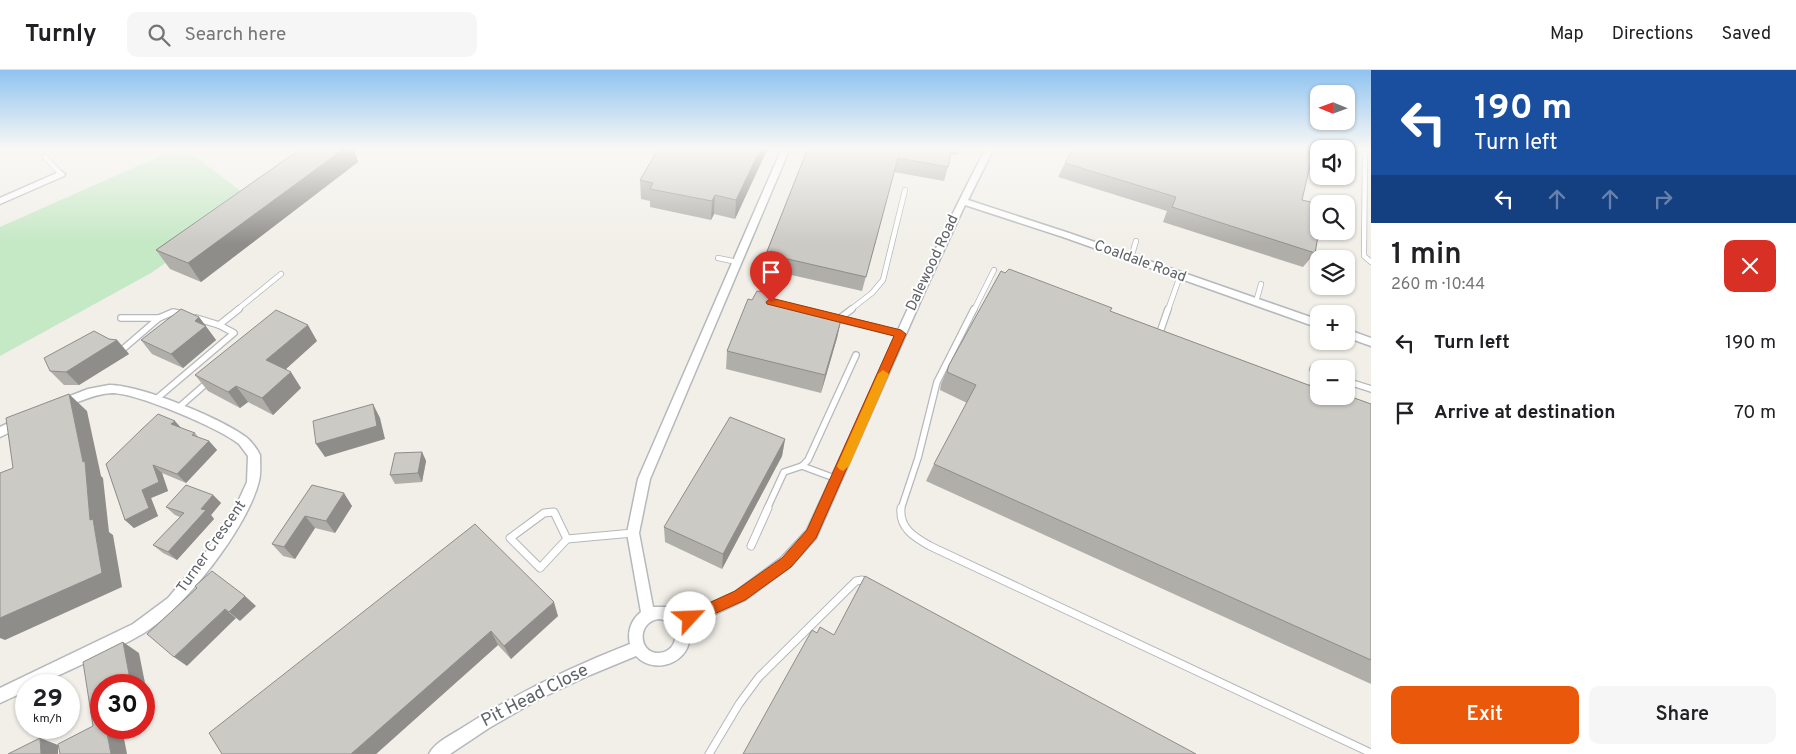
<!DOCTYPE html>
<meta charset="utf-8">
<style>
body{margin:0;font-family:Overpass,sans-serif;background:#f6f6f6;color:#202124;height:100vh;display:flex;flex-direction:column;font-size:19px;white-space:nowrap}
*{box-sizing:border-box;margin:0}
p{font-size:16px;color:#757577}
.icon{flex:none;width:28px;height:28px;fill:none;stroke:currentColor;stroke-width:2;stroke-linecap:round;stroke-linejoin:round}
.map{position:relative;flex:1;overflow:hidden}
.drawer{display:flex;flex-direction:column;background:#fff;width:425px}
.drawer>*{flex:none}
.guide{background:#1a4fa0;color:#fff;overflow:hidden}
.needle{width:32px;rotate:271deg}
.buttons{position:absolute;left:1310px;top:15px;display:grid;gap:10px}
.buttons a{display:grid;place-items:center;width:45px;height:45px;border-radius:10px;background:#fff;box-shadow:0 1px 4px #0004;font-size:25px}
.speed{position:absolute;left:15px;top:604px;display:flex;gap:10px;font-size:25px;font-weight:700;text-align:center}
.speed>*{display:grid;place-content:center;width:65px;height:65px;border-radius:50%;background:#fff;box-shadow:0 1px 4px #0004;line-height:1}
.speed small{font-size:12px;font-weight:400}
.speed .limit{border:8px solid #d22;background:#fff;color:#111}
.pin{position:absolute;display:grid;place-items:center;width:42px;height:42px;color:#fff;margin:-51px -21px;border-radius:50% 50% 50% 0;rotate:-45deg;box-shadow:0 0 5px #0007}
.pin .icon{rotate:45deg}
.me{position:absolute;width:55px;margin:-28px;rotate:65deg;stroke-linejoin:round;filter:drop-shadow(0 0 4px #0008)}
.turn{display:flex;align-items:center;gap:18px;height:105px;padding:0 20px;font-size:22px}
.turn .icon{width:65px;height:65px;stroke-width:2.5}
.turn b{display:block;font-size:35px;line-height:42px}
.lanes{display:flex;align-items:center;height:48px;padding:0 20px;background:#0003;justify-content:center;gap:25px;direction:ltr}
.lanes .off{opacity:.35}
.round{display:grid;place-items:center;flex:none;width:52px;height:52px;border-radius:10px;background:#f6f6f6}
.head{display:flex;align-items:center;justify-content:space-between;height:85px;padding:0 20px}
h1{font-size:30px;font-weight:600;line-height:38px}
.button{display:flex;gap:10px;margin-top:auto;padding:10px 20px}
.button a{flex:1;height:58px;border-radius:10px;background:#ea580c;color:#fff;font-size:20px;font-weight:600;line-height:58px;text-align:center}
.button a+a{background:#f6f6f6;color:#202124}
ul{padding:0;list-style:none}
li{display:flex;align-items:center;gap:15px;height:70px;padding:0 20px}
li div{flex:1}
li b{display:block;font-size:19px}
li em{font-style:normal}
header{display:flex;align-items:center;gap:30px;box-sizing:border-box;height:70px;padding:0 25px;background:#fff;border-bottom:1px solid #e0e0e0}
header strong{font-size:24px}
nav{display:flex;gap:28px;margin-inline-start:auto;font-size:18px}
.search{width:350px;height:45px;background:#f6f6f6;display:flex;align-items:center;gap:12px;box-sizing:border-box;padding:0 18px;border-radius:10px;color:#757577;font-size:19px}
main{display:flex;flex:1;min-height:0}
.map>svg:first-child{display:block}
.green{fill:#c5e8c5}
.lines{fill:none;stroke-linecap:round;stroke-linejoin:round}
.lane-far2-casing{stroke:#b5b8bc;stroke-width:6}
.lane-far1-casing{stroke:#b5b8bc;stroke-width:8}
.lane-casing{stroke:#b5b8bc;stroke-width:9}
.street-casing{stroke:#b5b8bc;stroke-width:3}
.lane-far2{stroke:#fff;stroke-width:4.5}
.lane-far1{stroke:#fff;stroke-width:5.5}
.lane{stroke:#fff;stroke-width:7}
.street{fill:#fff;fill-rule:evenodd}
.wall{fill:#afaea9}
.shaded-wall{fill:#8f8d8a}
.building{fill:#cccac5;stroke:#8f8d8a}
.route{fill:#ea580c;stroke:#983908}
.slow{fill:#f59e0b}
.labels{text-anchor:middle;dominant-baseline:central;stroke-width:4;stroke-linejoin:round;paint-order:stroke}
.street-label{font-size:15px;fill:#5f6368;stroke:#fff}
.near-street-label{font-size:18px;fill:#5f6368;stroke:#fff}
</style>
<header>
<strong>Turnly</strong>
<div class="search"><svg class="icon" aria-label="search" viewBox="0 0 24 24"><circle cx="10" cy="10" r="6"/><path d="M15 15l6 6"/></svg>Search here</div>
<nav><a>Map</a><a>Directions</a><a>Saved</a></nav>
</header>
<main>
<div class="map">
<svg width="1371" height="684" viewBox="0 0 1371 684">
<rect width="100%" height="100%" fill="#f1efe8"/>
<polygon class="green" points="178,78 184,78 254,131 151,203 0,286 0,157"/>
<g class="lines">
<g class="lane-far2-casing">
<g id="lane-far2">
<polyline points="1365,78 1364,186 1371,192"/>
<polyline points="45,87 61,104"/>
<polyline points="718,188 737,192"/>
<polyline points="1131,188 1136,171"/>
<polyline points="771,232 804,240"/>
<polyline points="1256,232 1261,214"/>
<polyline points="237,240 281,204"/>
<polyline points="850,240 872,223 883,210 905,120"/>
<polyline points="974,240 994,200"/>
<polyline points="1168,240 1180,206"/>
</g>
</g>
<g class="lane-far1-casing">
<g id="lane-far1">
<polyline points="799,239 901,264"/>
<polyline points="121,248 159,248 173,242 182,244"/>
<polyline points="840,248 852,239"/>
<polyline points="219,255 239,239"/>
<polyline points="1159,265 1168,239"/>
<polyline points="123,279 159,248"/>
<polyline points="1313,299 1319,301"/>
<polyline points="1346,311 1371,319"/>
<polyline points="155,330 234,263 219,255 196,248"/>
<polyline points="177,339 209,311"/>
<polyline points="802,396 837,409"/>
<polyline points="767,439 784,402 802,396 808,390 856,285"/>
<polyline points="901,439 918,388 937,312 974,239"/>
</g>
</g>
<g class="lane-casing">
<g id="lane">
<path d="M901 438C899 458 914 467 930 476L1371 683"/>
<polygon points="554,442 567,469 540,498 510,468 544,443"/>
<polyline points="567,469 633,463"/>
<polyline points="751,476 768,438"/>
<polyline points="709,684 739,634 759,607 856,511 862,510 869,514"/>
</g>
</g>
<g class="street-casing">
<g id="street">
<path d="M782 78H790L650 409 639 463 653 537H666L682 546 735 522 781 488 807 460C867 332 921 202 986 78H994L968 130 1069 163 1319 250V258L1063 167 965 135 925 221 816 468 791 496 745 530 688 557C698 589 657 608 636 586L590 605 539 629 489 658 450 684H429C434 673 451 665 462 658 515 624 571 597 630 574 627 562 631 550 641 542L627 463 638 409ZM659 549C682 551 680 584 657 583 637 581 638 551 659 549Z"/>
<polygon points="61,101 65,104 64,106 0,134 0,128"/>
<polygon points="1346,259 1371,268 1371,276 1346,267"/>
<path d="M109 315C141 315 220 348 246 367 251 371 257 379 260 385 260 394 261 403 259 411 248 457 184 539 144 563 110 583 73 598 38 615H26V621L0 633V618L133 554 168 528 204 485 236 436 247 412 248 386C245 382 242 378 239 374 219 358 137 323 112 323 93 324 78 333 61 338L57 337 55 334 57 331 88 319Z"/>
<polygon points="21,347 25,349 27,352 25,355 0,367 0,357"/>
</g>
</g>
<use href="#lane-far2" class="lane-far2"/>
<use href="#lane-far1" class="lane-far1"/>
<use href="#lane" class="lane"/>
<use href="#street" class="street"/>
</g>
<g class="wall">
<polygon points="302,78 353,78 358,92 201,212 170,199 156,180"/>
<polygon points="659,78 768,78 735,149 714,144 711,150 650,137 650,131 641,129 640,110"/>
<polygon points="808,78 959,78 957,85 951,85 948,97 944,111 894,102 862,221 765,199 766,184"/>
<polygon points="1065,93 1302,130 1311,154 1315,183 1303,197 1163,152 1167,141 1058,107"/>
<polygon points="752,230 841,250 837,268 821,323 726,299 727,281"/>
<polygon points="1110,241 1309,315 1311,312 1371,334 1371,614 926,411 934,394 967,333 940,320 941,314 949,295"/>
<polygon points="199,247 216,270 183,298 152,284 141,270"/>
<polygon points="109,269 117,270 129,284 79,315 64,315 50,301"/>
<polygon points="317,271 286,299 301,318 273,345 248,332 240,338 208,321 195,305"/>
<polygon points="181,358 195,363 199,368 209,371 217,380 186,413 162,403 168,421 151,428 158,446 134,458 125,450 106,394"/>
<polygon points="785,369 782,386 722,499 665,472 664,457"/>
<polygon points="422,382 426,391 422,412 395,414 390,405"/>
<polygon points="312,415 352,436 335,463 315,458 295,489 283,486 272,474"/>
<polygon points="213,425 221,433 211,445 214,449 177,490 163,483 153,475 180,447 175,445 166,437"/>
<polygon points="475,454 558,546 511,589 498,575 376,684 222,684"/>
</g>
<g class="shaded-wall">
<polygon points="345,78 353,78 358,92 201,212 188,193"/>
<polygon points="761,78 768,78 735,149 736,130"/>
<polygon points="715,125 714,144 711,150 712,131"/>
<polygon points="199,247 216,270 183,298 171,284 195,251"/>
<polygon points="841,250 837,268 821,323 825,305"/>
<polygon points="308,255 317,271 277,307 266,290"/>
<polygon points="117,270 129,284 79,315 66,302"/>
<polygon points="291,302 301,318 273,345 262,328"/>
<polygon points="236,316 248,332 240,338 228,322"/>
<polygon points="69,324 87,341 101,406 103,408 109,462 113,465 122,517 5,570 0,568 0,548 90,450 83,392"/>
<polygon points="373,334 380,348 385,369 325,387 316,374"/>
<polygon points="175,351 183,360 171,354"/>
<polygon points="785,369 782,386 722,499 723,484"/>
<polygon points="209,371 217,380 186,413 177,404"/>
<polygon points="422,382 426,391 422,412 418,403"/>
<polygon points="153,395 162,403 168,421 151,428 158,446 134,458 125,450 142,420"/>
<polygon points="344,423 352,436 335,463 326,451"/>
<polygon points="213,425 221,433 211,445 214,449 177,490 168,482 201,439"/>
<polygon points="305,446 315,458 295,489 284,477"/>
<polygon points="245,526 256,536 240,551 229,542"/>
<polygon points="554,532 558,546 511,589 504,576"/>
<polygon points="225,539 236,548 187,596 174,587"/>
<polygon points="491,561 498,575 376,684 351,684"/>
<polygon points="123,572 139,583 151,643 144,646 144,615 131,615"/>
<polygon points="106,658 122,658 127,684 111,684"/>
<polygon points="40,668 58,675 58,684 41,684"/>
</g>
<g class="building">
<polygon points="302,78 345,78 188,193 156,180"/>
<polygon points="659,78 761,78 736,130 715,125 712,131 650,119 653,113 640,110"/>
<polygon points="808,78 952,78 948,97 898,88 866,207 766,184"/>
<polygon points="1073,78 1314,78 1302,130 1315,133 1311,154 1319,157 1319,161 1315,183 1172,137 1176,127 1065,93"/>
<polygon points="1009,199 1112,238 1110,241 1311,316 1311,312 1319,315 1319,326 1346,326 1346,325 1371,334 1371,590 934,394 976,315 947,302 949,295 1001,201 1005,203"/>
<polygon points="757,221 770,223 771,234 841,250 825,305 727,281 748,229 752,230"/>
<polygon points="181,239 199,247 195,251 206,256 171,284 141,270"/>
<polygon points="276,240 308,255 266,290 291,302 262,328 236,316 228,322 195,305"/>
<polygon points="94,261 109,269 117,270 66,302 50,301 44,288"/>
<polygon points="69,324 83,392 85,391 90,450 93,449 102,503 0,548 0,403 13,398 6,348"/>
<polygon points="373,334 377,356 316,374 313,351"/>
<polygon points="158,344 175,351 171,354 195,363 192,365 209,371 177,404 153,395 159,412 142,420 149,438 125,450 106,394 142,359"/>
<polygon points="730,347 785,369 723,484 664,457"/>
<polygon points="422,382 418,403 390,405 395,383"/>
<polygon points="186,415 213,425 201,439 206,440 168,482 153,475 184,443 166,437"/>
<polygon points="312,415 344,423 326,451 305,446 284,477 272,474"/>
<polygon points="475,454 554,532 504,576 491,561 351,684 222,684 209,663"/>
<polygon points="212,501 245,526 229,542 225,539 174,587 147,564 197,518 195,516"/>
<polygon points="865,506 1196,684 743,684 812,560 817,563 820,557 834,565"/>
<polygon points="123,572 131,615 101,615 101,658 106,658 111,684 60,684 58,674 93,656 83,592"/>
<polygon points="40,668 41,684 8,684"/>
</g>
<linearGradient id="sky" x2="0" y2="1"><stop stop-color="#8fc3f1"/><stop offset="0.45" stop-color="#f9f8f5"/><stop offset="1" stop-color="#f9f8f5" stop-opacity="0"/></linearGradient>
<rect width="1371" height="174" fill="url(#sky)"/>
<polygon class="route" points="771,228 901,260 906,264 816,468 791,497 745,530 690,555 685,553 683,548 685,544 735,521 782,488 807,460 894,266 767,234 766,232"/>
<polygon class="slow" points="883,300 889,304 849,396 843,401 839,399 837,396 878,304"/>
<g class="labels">
<g class="street-label">
<text transform="translate(1140 192) rotate(20)">Coaldale Road</text>
<text transform="translate(933 193) rotate(-65)">Dalewood Road</text>
<text transform="translate(212 477) rotate(-55)">Turner Crescent</text>
</g>
<g class="near-street-label">
<text transform="translate(535 626) rotate(-27)">Pit Head Close</text>
</g>
</g>
</svg>
<div class="buttons">
<a><svg class="needle" viewBox="-14 -14 28 28"><path d="M0-13l5 13h-10z" fill="#e53935"/><path d="M0 13l5-13h-10z" fill="#757577"/></svg></a>
<a><svg class="icon" aria-label="sound" viewBox="0 0 24 24"><path d="M4 9h4l5-4v14l-5-4H4zM17 9q2 3 0 6"/></svg></a>
<a><svg class="icon" aria-label="search" viewBox="0 0 24 24"><circle cx="10" cy="10" r="6"/><path d="M15 15l6 6"/></svg></a>
<a><svg class="icon" aria-label="layers" viewBox="0 0 24 24"><path d="M12 4l9 5-9 5-9-5zM3 14l9 5 9-5"/></svg></a>
<a>+</a>
<a>−</a>
</div>
<div class="speed"><div>29<small>km/h</small></div><div class="limit">30</div></div>
<div class="pin" style="left:771px;top:232px;background:#d93025"><svg class="icon" aria-label="arrive" viewBox="0 0 24 24"><path d="M6 21V4h12l-3 4 3 4H6"/></svg></div>
<svg class="me" style="left:690px;top:548px" viewBox="-20 -20 40 40"><circle r="19" fill="#fff"/><path d="M0-13L10 11 0 6-10 11z" fill="#ea580c"/></svg>
</div>
<section class="drawer">
<div class="guide">
<div class="turn"><svg class="icon" aria-label="left" viewBox="0 0 24 24"><path d="M17 20v-9H6M10 6l-5 5 5 5"/></svg><div><b>190 m</b>Turn left</div></div>
<div class="lanes"><svg class="icon" aria-label="left" viewBox="0 0 24 24"><path d="M17 20v-9H6M10 6l-5 5 5 5"/></svg><svg class="icon off" aria-label="ahead" viewBox="0 0 24 24"><path d="M12 20V5M6 11l6-6 6 6"/></svg><svg class="icon off" aria-label="ahead" viewBox="0 0 24 24"><path d="M12 20V5M6 11l6-6 6 6"/></svg><svg class="icon off" aria-label="right" viewBox="0 0 24 24"><path d="M7 20v-9h11M14 6l5 5-5 5"/></svg></div>
</div>
<div class="head"><div><h1>1 min</h1><p>260 m · 10:44</p></div><a class="round" style="background:#d93025;color:#fff"><svg class="icon" aria-label="close" viewBox="0 0 24 24"><path d="M6 6l12 12M18 6L6 18"/></svg></a></div>
<ul>
<li><svg class="icon" aria-label="left" viewBox="0 0 24 24"><path d="M17 20v-9H6M10 6l-5 5 5 5"/></svg><div><b>Turn left</b></div><em>190 m</em></li>
<li><svg class="icon" aria-label="arrive" viewBox="0 0 24 24"><path d="M6 21V4h12l-3 4 3 4H6"/></svg><div><b>Arrive at destination</b></div><em>70 m</em></li>
</ul>
<div class="button"><a>Exit</a><a>Share</a></div>
</section>
</main>
